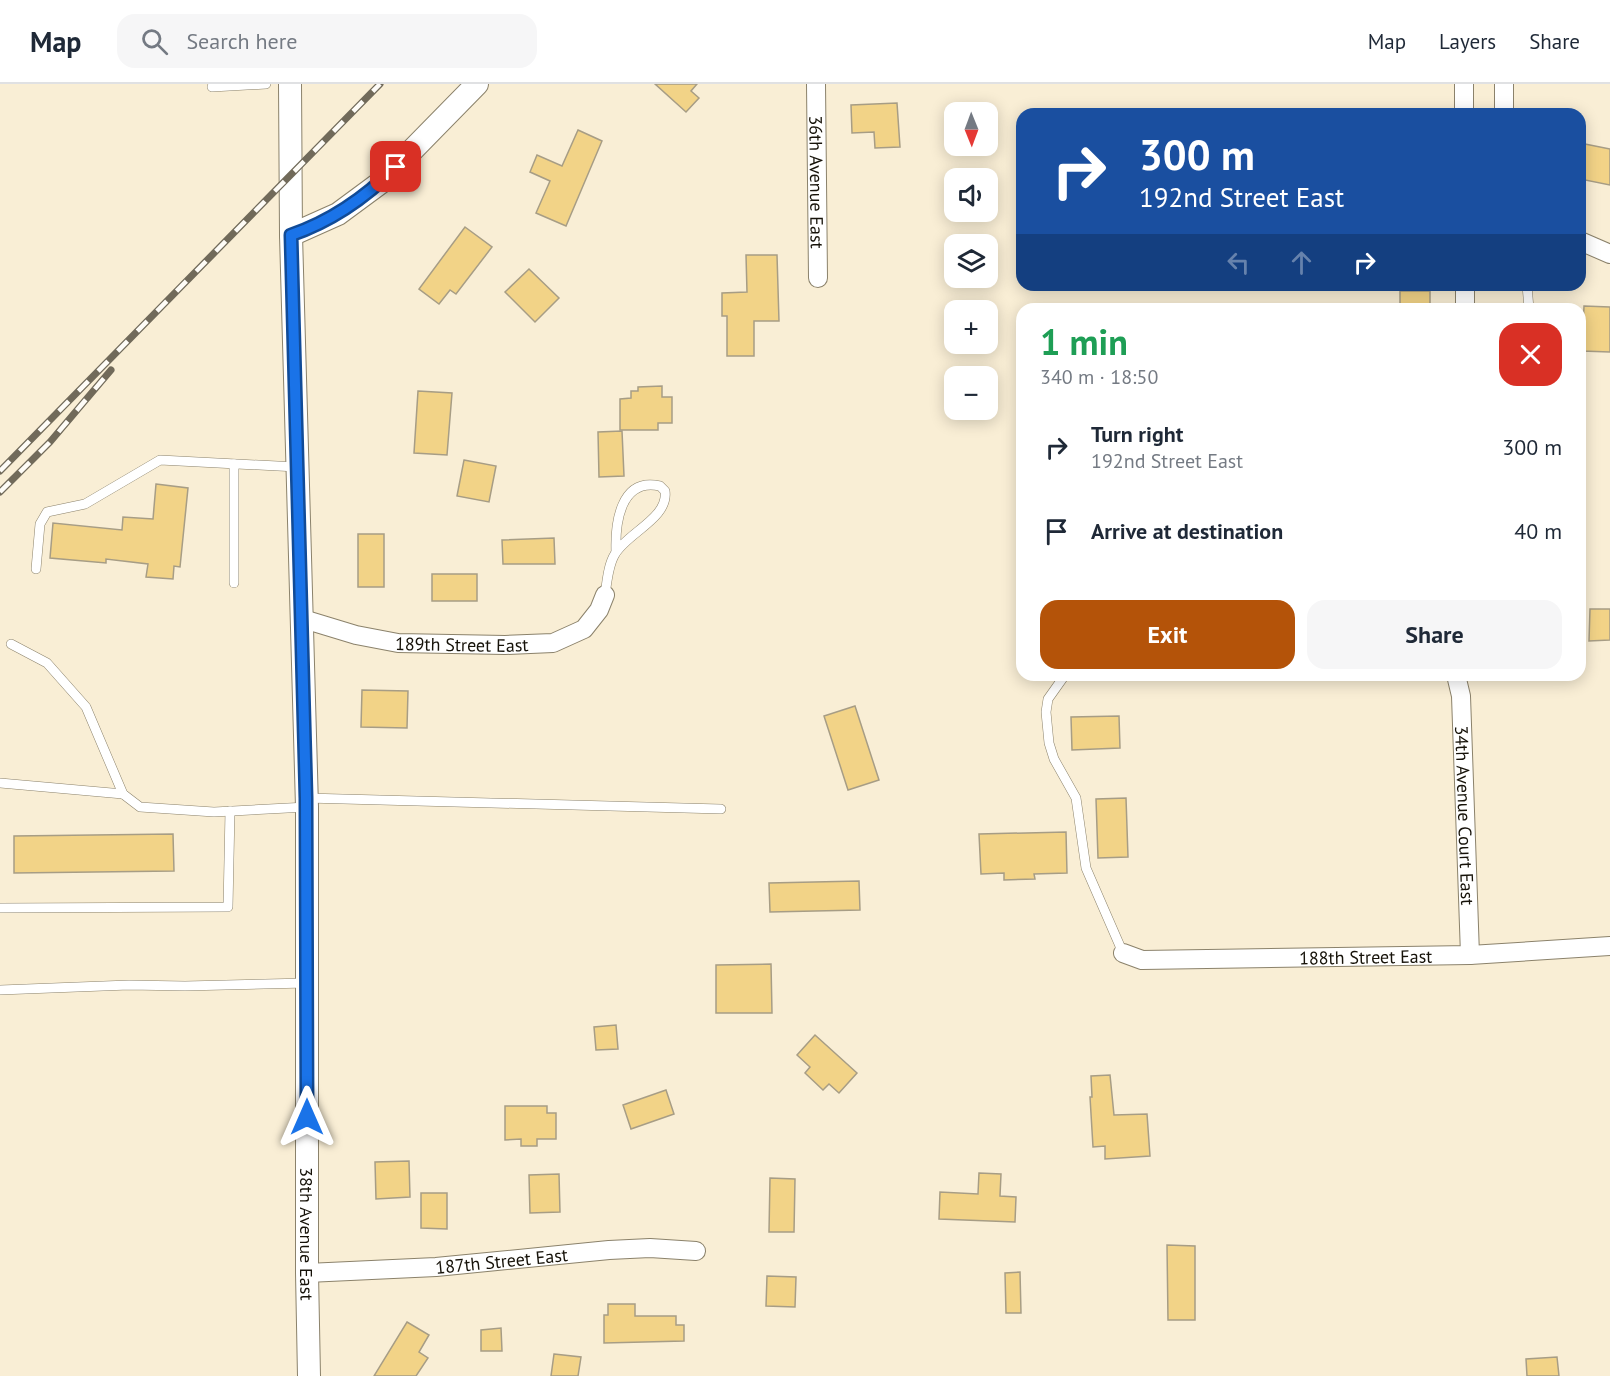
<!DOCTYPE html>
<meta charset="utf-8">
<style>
body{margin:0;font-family:"PT Sans",sans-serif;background:#f6f6f7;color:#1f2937;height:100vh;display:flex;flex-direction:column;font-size:22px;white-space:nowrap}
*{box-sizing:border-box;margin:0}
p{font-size:20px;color:#747a83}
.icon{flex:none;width:33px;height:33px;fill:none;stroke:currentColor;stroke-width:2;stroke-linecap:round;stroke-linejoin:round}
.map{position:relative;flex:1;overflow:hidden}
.drawer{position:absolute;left:1016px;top:219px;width:570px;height:378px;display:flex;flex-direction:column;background:#fff;border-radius:18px;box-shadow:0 3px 15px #0003}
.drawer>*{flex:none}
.top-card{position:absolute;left:1016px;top:24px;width:570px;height:183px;border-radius:18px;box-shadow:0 3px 15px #0003;background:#1a4fa0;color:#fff;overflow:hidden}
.needle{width:39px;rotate:179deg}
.controls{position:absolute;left:944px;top:18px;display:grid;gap:12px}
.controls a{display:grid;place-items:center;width:54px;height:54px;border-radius:12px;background:#fff;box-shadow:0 3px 15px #0003;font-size:30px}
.pin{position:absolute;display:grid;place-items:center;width:51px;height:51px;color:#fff;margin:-26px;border-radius:12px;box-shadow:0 3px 9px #0006}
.me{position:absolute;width:66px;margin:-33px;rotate:0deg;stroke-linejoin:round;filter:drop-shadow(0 0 4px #0008)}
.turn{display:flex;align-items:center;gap:21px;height:126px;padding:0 24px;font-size:27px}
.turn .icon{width:78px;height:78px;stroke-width:2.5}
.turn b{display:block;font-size:42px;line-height:51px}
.lanes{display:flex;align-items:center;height:57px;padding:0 24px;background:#0003;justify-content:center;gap:30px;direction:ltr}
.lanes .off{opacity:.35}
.round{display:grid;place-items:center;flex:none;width:63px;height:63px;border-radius:18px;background:#f6f6f7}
.headline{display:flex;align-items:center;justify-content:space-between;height:102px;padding:0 24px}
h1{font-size:36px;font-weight:700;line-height:45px;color:#1e9e55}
.button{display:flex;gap:12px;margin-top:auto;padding:12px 24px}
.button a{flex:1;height:69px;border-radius:18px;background:#b45309;color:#fff;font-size:24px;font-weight:700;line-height:69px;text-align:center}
.button a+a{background:#f6f6f7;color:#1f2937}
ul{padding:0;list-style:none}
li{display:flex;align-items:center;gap:18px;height:84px;padding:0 24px}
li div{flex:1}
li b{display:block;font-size:22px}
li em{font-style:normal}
header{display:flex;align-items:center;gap:36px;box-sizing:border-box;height:84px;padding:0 30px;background:#fff;border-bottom:2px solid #e0e1e3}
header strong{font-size:28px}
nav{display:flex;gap:33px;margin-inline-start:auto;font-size:21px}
.search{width:420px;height:54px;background:#f6f6f7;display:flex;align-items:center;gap:15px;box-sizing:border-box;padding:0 21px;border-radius:18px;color:#747a83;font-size:22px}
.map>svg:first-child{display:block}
.building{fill:#f2d387;stroke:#a79d85;stroke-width:1.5}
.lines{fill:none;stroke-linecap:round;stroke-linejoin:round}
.service-casing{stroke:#8b826b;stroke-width:10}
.minor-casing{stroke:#8b826b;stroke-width:20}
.tertiary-casing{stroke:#8b826b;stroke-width:24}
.service{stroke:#fff;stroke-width:9}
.minor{stroke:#fff;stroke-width:18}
.tertiary{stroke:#fff;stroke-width:22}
.rail-casing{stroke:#716a5a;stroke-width:7}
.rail{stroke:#fefcf7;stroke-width:4.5;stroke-dasharray:14;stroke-linecap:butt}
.route-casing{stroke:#114b97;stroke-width:15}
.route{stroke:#1a73e8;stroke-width:10}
.labels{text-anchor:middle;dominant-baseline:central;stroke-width:4.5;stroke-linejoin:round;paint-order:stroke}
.street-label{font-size:18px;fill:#161209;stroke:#fefcf7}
</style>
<header>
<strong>Map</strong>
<div class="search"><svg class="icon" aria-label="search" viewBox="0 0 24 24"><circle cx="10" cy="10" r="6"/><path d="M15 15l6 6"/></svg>Search here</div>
<nav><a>Map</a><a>Layers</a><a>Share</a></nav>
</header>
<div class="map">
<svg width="1610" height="1292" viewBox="0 0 1610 1292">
<rect width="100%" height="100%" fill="#f9eed5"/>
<g class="building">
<polygon points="655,0 697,0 691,7 699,14 686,28"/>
<polygon points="897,19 900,63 875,64 874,48 852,49 851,21"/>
<polygon points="578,46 602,57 566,142 536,129 550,97 530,88 537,71 562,82"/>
<polygon points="1580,59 1610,65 1610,101 1580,95"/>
<polygon points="465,143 492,163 456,210 450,206 439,220 419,205"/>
<polygon points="746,171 777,171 779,237 754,237 754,272 727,272 727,232 722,232 722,209 747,208"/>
<polygon points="529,185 559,214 535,238 505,208"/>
<rect x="1400" y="207" width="30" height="18"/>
<polygon points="1584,222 1610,223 1610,268 1582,267"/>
<polygon points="662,302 662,313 672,313 672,339 658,339 658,346 620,346 620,315 631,314 631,307 638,307 638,303"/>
<polygon points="418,307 452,309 447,371 414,369"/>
<polygon points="622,347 624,392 599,393 598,348"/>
<polygon points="464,376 496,382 489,418 457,412"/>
<polygon points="156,400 188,404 180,483 174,482 173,495 146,493 148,480 106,475 106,479 50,474 53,439 122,446 123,433 153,435"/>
<rect x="358" y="450" width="26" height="53"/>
<polygon points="554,454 555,480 503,480 502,456"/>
<rect x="432" y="490" width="45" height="27"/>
<polygon points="1590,525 1610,525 1610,556 1589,557"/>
<polygon points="362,606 408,607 407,644 361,643"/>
<polygon points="855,622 879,696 848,706 824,632"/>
<polygon points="1119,632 1120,664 1072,666 1071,633"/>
<polygon points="1126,714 1128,773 1098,774 1096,715"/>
<polygon points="1066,748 1067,789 1034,790 1035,795 1004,796 1004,789 981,790 979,750"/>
<polygon points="173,750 174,787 14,789 14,752"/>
<polygon points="859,797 860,826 770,828 769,799"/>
<polygon points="771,880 772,929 716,929 716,881"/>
<polygon points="616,941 618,965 596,966 594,943"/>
<polygon points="815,951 857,989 839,1009 829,1000 823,1006 805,989 810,983 797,971"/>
<polygon points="1110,991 1114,1031 1147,1030 1150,1072 1105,1075 1105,1062 1093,1063 1090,1013 1092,1013 1091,992"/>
<polygon points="666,1006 674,1030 631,1045 623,1021"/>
<polygon points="505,1022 547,1022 547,1029 556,1029 556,1055 537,1055 537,1062 521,1062 521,1055 505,1056"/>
<polygon points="409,1077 410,1113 376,1115 375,1078"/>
<polygon points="979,1089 1001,1090 1000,1112 1016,1113 1015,1138 939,1135 940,1108 978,1110"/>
<polygon points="559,1090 560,1128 530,1129 529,1091"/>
<polygon points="770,1094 795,1095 794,1148 769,1148"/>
<polygon points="421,1109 447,1109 447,1145 421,1144"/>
<polygon points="1167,1161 1195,1162 1195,1236 1168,1236"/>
<polygon points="1020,1188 1021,1229 1006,1229 1005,1189"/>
<polygon points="767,1192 796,1193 795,1223 766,1222"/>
<polygon points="608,1220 635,1220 635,1232 676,1232 676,1241 684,1241 684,1257 604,1259 604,1231 608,1231"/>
<polygon points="407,1238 429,1251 419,1268 428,1274 416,1292 374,1292"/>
<polygon points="501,1244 502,1267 481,1267 481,1246"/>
<polygon points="554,1270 581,1273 578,1292 551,1292"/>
<polygon points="1557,1273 1559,1292 1527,1292 1526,1275"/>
</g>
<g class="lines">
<g class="service-casing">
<g id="service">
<polyline points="213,0 212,3 266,0"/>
<polyline points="1527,201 1529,225"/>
<polyline points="36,485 40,440 47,428 85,420 160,376 297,383"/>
<polyline points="234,499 234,380"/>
<path d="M605 511C607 498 608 481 615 470 627 449 669 434 665 407L660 402C620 393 615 440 616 468"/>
<polyline points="11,560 47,579 86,623 123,710 140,723 214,728 307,723"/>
<polyline points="1065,591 1048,615 1046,628 1049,659 1054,675 1076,714 1086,784 1123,869"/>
<polyline points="0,699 123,710"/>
<polyline points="306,714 721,725"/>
<polyline points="0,824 228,823 230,727"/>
<polyline points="0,906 129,901 185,902 307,899"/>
</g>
</g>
<g class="minor-casing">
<g id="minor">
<path id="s1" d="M816 0 818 194"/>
<polyline points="1464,0 1464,30"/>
<polyline points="1504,0 1504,30"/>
<polyline points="1580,157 1610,170"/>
<polyline points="1465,201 1465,225"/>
<path id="s2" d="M300 534 356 551 398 559 505 561 553 559 584 545 599 526 605 511"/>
<path id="s3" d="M1456 591 1461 612 1470 871"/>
<path id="s4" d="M1123 869 1142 876 1470 871 1610 862"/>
<path id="s5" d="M307 1189 436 1183 609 1166 650 1164 696 1167"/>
</g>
</g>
<g class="tertiary-casing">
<g id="tertiary">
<path id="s6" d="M290 0 291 151 307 723V1189L309 1292"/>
<polyline points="291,151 338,130 380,99 477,0"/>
</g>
</g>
<use href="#service" class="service"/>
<use href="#minor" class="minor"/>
<use href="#tertiary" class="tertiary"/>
<g class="rail-casing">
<g id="rail">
<polyline points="0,387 380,0"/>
<polyline points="0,408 50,358 111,286"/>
</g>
</g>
<use href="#rail" class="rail"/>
</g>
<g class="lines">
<g class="route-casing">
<path id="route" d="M307 1033 306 714 291 151C332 137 365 114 396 83"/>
</g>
<use href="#route" class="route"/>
</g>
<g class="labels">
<g class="street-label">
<text stroke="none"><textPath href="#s1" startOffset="98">36th Avenue East</textPath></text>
<text stroke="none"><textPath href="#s2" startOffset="165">189th Street East</textPath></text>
<text stroke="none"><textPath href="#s3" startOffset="141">34th Avenue Court East</textPath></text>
<text stroke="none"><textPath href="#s4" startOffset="244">188th Street East</textPath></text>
<text stroke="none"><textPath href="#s6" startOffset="1150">38th Avenue East</textPath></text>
<text stroke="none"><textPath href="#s5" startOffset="195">187th Street East</textPath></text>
</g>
</g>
</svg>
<div class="controls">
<a><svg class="needle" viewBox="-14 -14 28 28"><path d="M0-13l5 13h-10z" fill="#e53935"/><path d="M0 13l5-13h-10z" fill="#747a83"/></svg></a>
<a><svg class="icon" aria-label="sound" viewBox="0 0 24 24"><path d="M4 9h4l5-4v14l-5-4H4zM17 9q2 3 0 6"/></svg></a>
<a><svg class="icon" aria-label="layers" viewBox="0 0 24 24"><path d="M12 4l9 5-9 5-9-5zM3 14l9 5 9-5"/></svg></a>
<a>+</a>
<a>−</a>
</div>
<div class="pin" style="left:396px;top:83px;background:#d93025"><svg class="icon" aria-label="arrive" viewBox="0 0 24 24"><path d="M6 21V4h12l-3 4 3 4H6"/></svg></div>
<svg class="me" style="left:307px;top:1033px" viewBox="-20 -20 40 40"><path d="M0-17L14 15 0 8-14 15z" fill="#1a73e8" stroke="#fff" stroke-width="4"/></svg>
<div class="top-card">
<div class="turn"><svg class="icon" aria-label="right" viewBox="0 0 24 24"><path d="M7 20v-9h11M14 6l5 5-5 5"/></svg><div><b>300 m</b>192nd Street East</div></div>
<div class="lanes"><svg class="icon off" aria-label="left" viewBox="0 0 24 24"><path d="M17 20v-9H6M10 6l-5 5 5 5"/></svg><svg class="icon off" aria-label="ahead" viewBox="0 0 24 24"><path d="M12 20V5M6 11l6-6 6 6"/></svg><svg class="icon" aria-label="right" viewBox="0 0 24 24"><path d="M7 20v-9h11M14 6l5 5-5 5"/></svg></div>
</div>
<section class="drawer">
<div class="headline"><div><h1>1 min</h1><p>340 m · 18:50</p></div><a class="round" style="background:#d93025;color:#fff"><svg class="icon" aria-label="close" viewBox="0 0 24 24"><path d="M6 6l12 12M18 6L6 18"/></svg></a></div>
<ul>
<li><svg class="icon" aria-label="right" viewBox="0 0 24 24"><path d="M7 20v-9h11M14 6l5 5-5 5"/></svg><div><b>Turn right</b><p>192nd Street East</p></div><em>300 m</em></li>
<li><svg class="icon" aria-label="arrive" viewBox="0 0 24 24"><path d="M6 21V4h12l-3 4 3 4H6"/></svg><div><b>Arrive at destination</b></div><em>40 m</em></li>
</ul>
<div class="button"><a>Exit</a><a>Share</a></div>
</section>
</div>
